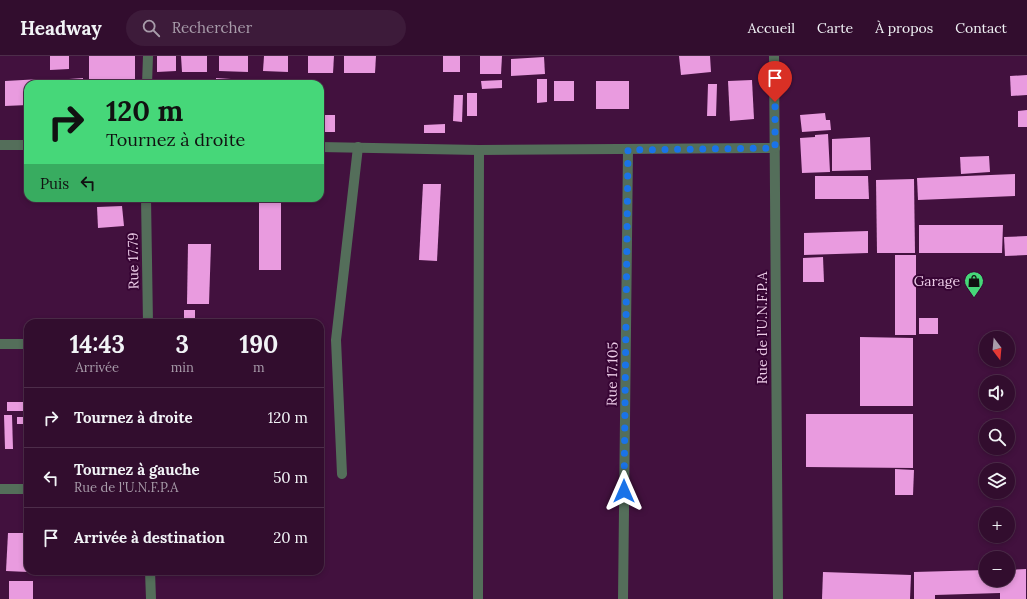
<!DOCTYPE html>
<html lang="fr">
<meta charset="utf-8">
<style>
body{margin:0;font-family:Lora,serif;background:#3d1b3a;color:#f1f3f6;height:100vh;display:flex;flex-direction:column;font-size:15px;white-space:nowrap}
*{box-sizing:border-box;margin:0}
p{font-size:13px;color:#a89caa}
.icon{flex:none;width:22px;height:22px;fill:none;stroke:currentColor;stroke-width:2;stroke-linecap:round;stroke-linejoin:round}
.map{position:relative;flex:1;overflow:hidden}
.drawer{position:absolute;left:24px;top:263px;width:300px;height:256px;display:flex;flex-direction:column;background:#320d2e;border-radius:12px;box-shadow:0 2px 6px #0003,0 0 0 1px #4d2d4a}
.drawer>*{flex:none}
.hud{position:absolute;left:24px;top:24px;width:300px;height:122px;border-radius:12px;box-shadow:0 2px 6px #0003,0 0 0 1px #4d2d4a;background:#46d779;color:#111;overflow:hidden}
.needle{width:26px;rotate:164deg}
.tools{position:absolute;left:979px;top:275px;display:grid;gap:8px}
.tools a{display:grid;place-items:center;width:36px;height:36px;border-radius:50%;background:#320d2e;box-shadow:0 2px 6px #0003,0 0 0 1px #4d2d4a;font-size:20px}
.pin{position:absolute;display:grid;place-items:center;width:34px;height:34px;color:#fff;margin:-41px -17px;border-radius:50% 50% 50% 0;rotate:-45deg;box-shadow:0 0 4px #0007}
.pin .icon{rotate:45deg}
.me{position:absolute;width:44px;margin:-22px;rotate:0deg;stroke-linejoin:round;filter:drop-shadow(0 0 3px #0008)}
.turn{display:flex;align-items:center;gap:14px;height:84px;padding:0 16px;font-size:18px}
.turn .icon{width:52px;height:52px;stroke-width:2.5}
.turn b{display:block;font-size:28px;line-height:34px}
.then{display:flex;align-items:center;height:38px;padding:0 16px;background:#0003;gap:8px;font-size:15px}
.eta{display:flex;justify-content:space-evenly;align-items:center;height:68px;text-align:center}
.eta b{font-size:24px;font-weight:800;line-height:28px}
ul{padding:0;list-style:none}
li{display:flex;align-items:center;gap:12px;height:60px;padding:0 16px;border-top:1px solid #4d2d4a}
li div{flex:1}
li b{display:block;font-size:15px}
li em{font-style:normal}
header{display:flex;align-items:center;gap:24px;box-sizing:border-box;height:56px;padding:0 20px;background:#320d2e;border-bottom:1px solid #4d2d4a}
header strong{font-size:19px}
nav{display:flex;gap:22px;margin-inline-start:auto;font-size:14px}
.search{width:280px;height:36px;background:#3d1b3a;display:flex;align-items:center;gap:10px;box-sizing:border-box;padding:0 14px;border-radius:22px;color:#a89caa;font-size:15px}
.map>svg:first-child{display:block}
.building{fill:#e99bdf}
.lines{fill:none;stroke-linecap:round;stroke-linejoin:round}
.minor{stroke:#546e5a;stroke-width:10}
.route{stroke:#1a73e8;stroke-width:7;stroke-dasharray:0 12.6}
.labels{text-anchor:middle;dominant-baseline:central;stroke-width:4;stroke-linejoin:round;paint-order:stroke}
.street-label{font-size:14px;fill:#eccce7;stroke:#370534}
.poi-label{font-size:14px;fill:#eccce7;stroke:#370534;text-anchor:end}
</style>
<header>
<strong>Headway</strong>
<div class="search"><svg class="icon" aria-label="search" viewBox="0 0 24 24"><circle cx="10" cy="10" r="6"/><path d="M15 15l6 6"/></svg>Rechercher</div>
<nav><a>Accueil</a><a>Carte</a><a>À propos</a><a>Contact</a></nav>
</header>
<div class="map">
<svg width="1027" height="543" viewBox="0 0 1027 543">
<rect width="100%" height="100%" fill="#42113e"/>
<g class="building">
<polygon points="50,0 69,0 69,13 50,14"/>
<rect x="89" y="0" width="46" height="23"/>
<polygon points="157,0 176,0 176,15 157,16"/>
<polygon points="181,0 207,0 207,16 182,16"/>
<polygon points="219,0 248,0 248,16 219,15"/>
<polygon points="264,0 288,0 288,16 263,15"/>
<polygon points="308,0 334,0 333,17 308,17"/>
<polygon points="344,0 376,0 375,17 344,17"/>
<rect x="443" y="0" width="17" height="16"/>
<polygon points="480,0 502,0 501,18 480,18"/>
<polygon points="679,0 710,0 711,16 681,19"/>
<polygon points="544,1 545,18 511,20 511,3"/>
<polygon points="1027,19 1027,39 1011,40 1010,20"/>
<polygon points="83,22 83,28 55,28 55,24"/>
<polygon points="216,22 246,24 246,28 216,28"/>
<polygon points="41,23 41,28 28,28 28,49 5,50 5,25"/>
<rect x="256" y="23" width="8" height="5"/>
<polygon points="537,23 547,23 547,46 537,47"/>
<polygon points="502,24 502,32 482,33 481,25"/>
<polygon points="752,24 754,63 730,65 728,25"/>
<rect x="554" y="25" width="20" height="20"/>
<rect x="596" y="25" width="33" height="28"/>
<polygon points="708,28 717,28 716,60 707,60"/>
<rect x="467" y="37" width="10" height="23"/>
<polygon points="454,39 463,39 462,66 453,65"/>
<polygon points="1027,54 1027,71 1018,71 1018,55"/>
<polygon points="825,57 826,64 830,64 831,74 802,76 800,59"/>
<rect x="320" y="59" width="15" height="17"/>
<polygon points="445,68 445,77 424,77 424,69"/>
<polygon points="828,78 830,116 802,117 800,82 815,81 815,79"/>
<polygon points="870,81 871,114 832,115 832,83"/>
<polygon points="989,100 990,116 961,118 960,101"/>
<polygon points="1015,118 1015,140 918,144 917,122"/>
<polygon points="815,120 868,120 869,143 815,143"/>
<polygon points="914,123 915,197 877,197 876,124"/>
<polygon points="423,128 441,128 437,205 419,204"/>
<rect x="259" y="142" width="22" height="72"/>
<polygon points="122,150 124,170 98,172 97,151"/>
<polygon points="919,169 1003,169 1002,197 919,197"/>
<polygon points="868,175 868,197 804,199 804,177"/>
<polygon points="1027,180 1027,199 1005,200 1004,181"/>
<polygon points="188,188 211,188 209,248 187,248"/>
<rect x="895" y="199" width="21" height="80"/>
<polygon points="823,201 824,226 803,226 803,202"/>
<rect x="184" y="254" width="11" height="13"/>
<rect x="919" y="262" width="19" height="16"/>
<polygon points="860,281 913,282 913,350 860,350"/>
<rect x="7" y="346" width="20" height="9"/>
<polygon points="806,358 913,358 913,412 806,411"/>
<polygon points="4,359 12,359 13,393 5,393"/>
<rect x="17" y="361" width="11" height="7"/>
<polygon points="895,413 914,414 913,439 895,439"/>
<polygon points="8,477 28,477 28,516 6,515"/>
<polygon points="1026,513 1026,543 1000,543 1000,537 935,539 935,543 914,543 914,516 986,514 986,524 1008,524 1008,514"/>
<polygon points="823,516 911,519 910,543 822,543"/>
<rect x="9" y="525" width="24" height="18"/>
</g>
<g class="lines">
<g class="minor">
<polyline points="774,0 778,543"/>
<polyline points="147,28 148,0"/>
<polyline points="0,89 28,89"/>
<polyline points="320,91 479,94 775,92"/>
<polyline points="146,142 148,267"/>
<polyline points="0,288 28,288"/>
<polyline points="342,418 336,284 358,91"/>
<polyline points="0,433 28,433"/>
<polyline points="150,515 151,543"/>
<polyline points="478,543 479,94"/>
<polyline points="623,543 628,94"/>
</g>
</g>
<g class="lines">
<polyline class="route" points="624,435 628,94 775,92 775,46"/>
</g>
<defs>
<g id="shop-pin" transform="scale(1)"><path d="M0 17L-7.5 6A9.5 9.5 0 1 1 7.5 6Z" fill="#46d779" stroke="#370534"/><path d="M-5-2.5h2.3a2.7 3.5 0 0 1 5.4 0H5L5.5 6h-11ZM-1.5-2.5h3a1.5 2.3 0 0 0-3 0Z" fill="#111"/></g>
</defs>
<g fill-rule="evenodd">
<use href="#shop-pin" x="974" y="225"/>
</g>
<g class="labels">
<g class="street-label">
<text transform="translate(133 205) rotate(-91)">Rue 17.79</text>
<text transform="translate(762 272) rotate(-90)">Rue de l'U.N.F.P.A</text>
<text transform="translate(612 318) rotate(-89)">Rue 17.105</text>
</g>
<g class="poi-label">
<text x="960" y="225">Garage</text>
</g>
</g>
</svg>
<div class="tools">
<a><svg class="needle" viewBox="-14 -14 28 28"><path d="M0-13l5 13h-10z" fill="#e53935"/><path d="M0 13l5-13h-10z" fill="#a89caa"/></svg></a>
<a><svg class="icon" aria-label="sound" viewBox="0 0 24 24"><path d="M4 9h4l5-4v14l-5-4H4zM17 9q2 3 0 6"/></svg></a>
<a><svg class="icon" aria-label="search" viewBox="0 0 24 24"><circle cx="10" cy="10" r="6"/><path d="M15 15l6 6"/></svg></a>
<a><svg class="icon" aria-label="layers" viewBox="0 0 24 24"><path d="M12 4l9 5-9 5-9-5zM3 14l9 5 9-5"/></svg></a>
<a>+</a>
<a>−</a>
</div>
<div class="pin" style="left:775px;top:46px;background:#d93025"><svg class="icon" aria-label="arrive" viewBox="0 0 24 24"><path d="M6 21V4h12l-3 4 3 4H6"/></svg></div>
<svg class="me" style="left:624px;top:435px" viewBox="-20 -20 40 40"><path d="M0-17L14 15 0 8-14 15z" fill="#1a73e8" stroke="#fff" stroke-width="4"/></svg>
<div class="hud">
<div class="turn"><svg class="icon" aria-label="right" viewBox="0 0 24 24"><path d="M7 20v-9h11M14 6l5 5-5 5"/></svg><div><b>120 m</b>Tournez à droite</div></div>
<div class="then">Puis<svg class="icon" aria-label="left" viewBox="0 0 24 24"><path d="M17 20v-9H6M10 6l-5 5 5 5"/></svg></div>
</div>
<section class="drawer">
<div class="eta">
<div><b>14:43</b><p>Arrivée</p></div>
<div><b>3</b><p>min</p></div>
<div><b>190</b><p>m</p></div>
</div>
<ul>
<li><svg class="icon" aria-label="right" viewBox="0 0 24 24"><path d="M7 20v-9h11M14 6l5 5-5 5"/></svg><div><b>Tournez à droite</b></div><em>120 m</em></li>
<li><svg class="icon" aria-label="left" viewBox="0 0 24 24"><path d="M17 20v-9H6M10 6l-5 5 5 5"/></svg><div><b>Tournez à gauche</b><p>Rue de l'U.N.F.P.A</p></div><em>50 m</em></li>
<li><svg class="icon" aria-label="arrive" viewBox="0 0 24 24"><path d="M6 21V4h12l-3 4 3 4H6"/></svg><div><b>Arrivée à destination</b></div><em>20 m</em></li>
</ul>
</section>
</div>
